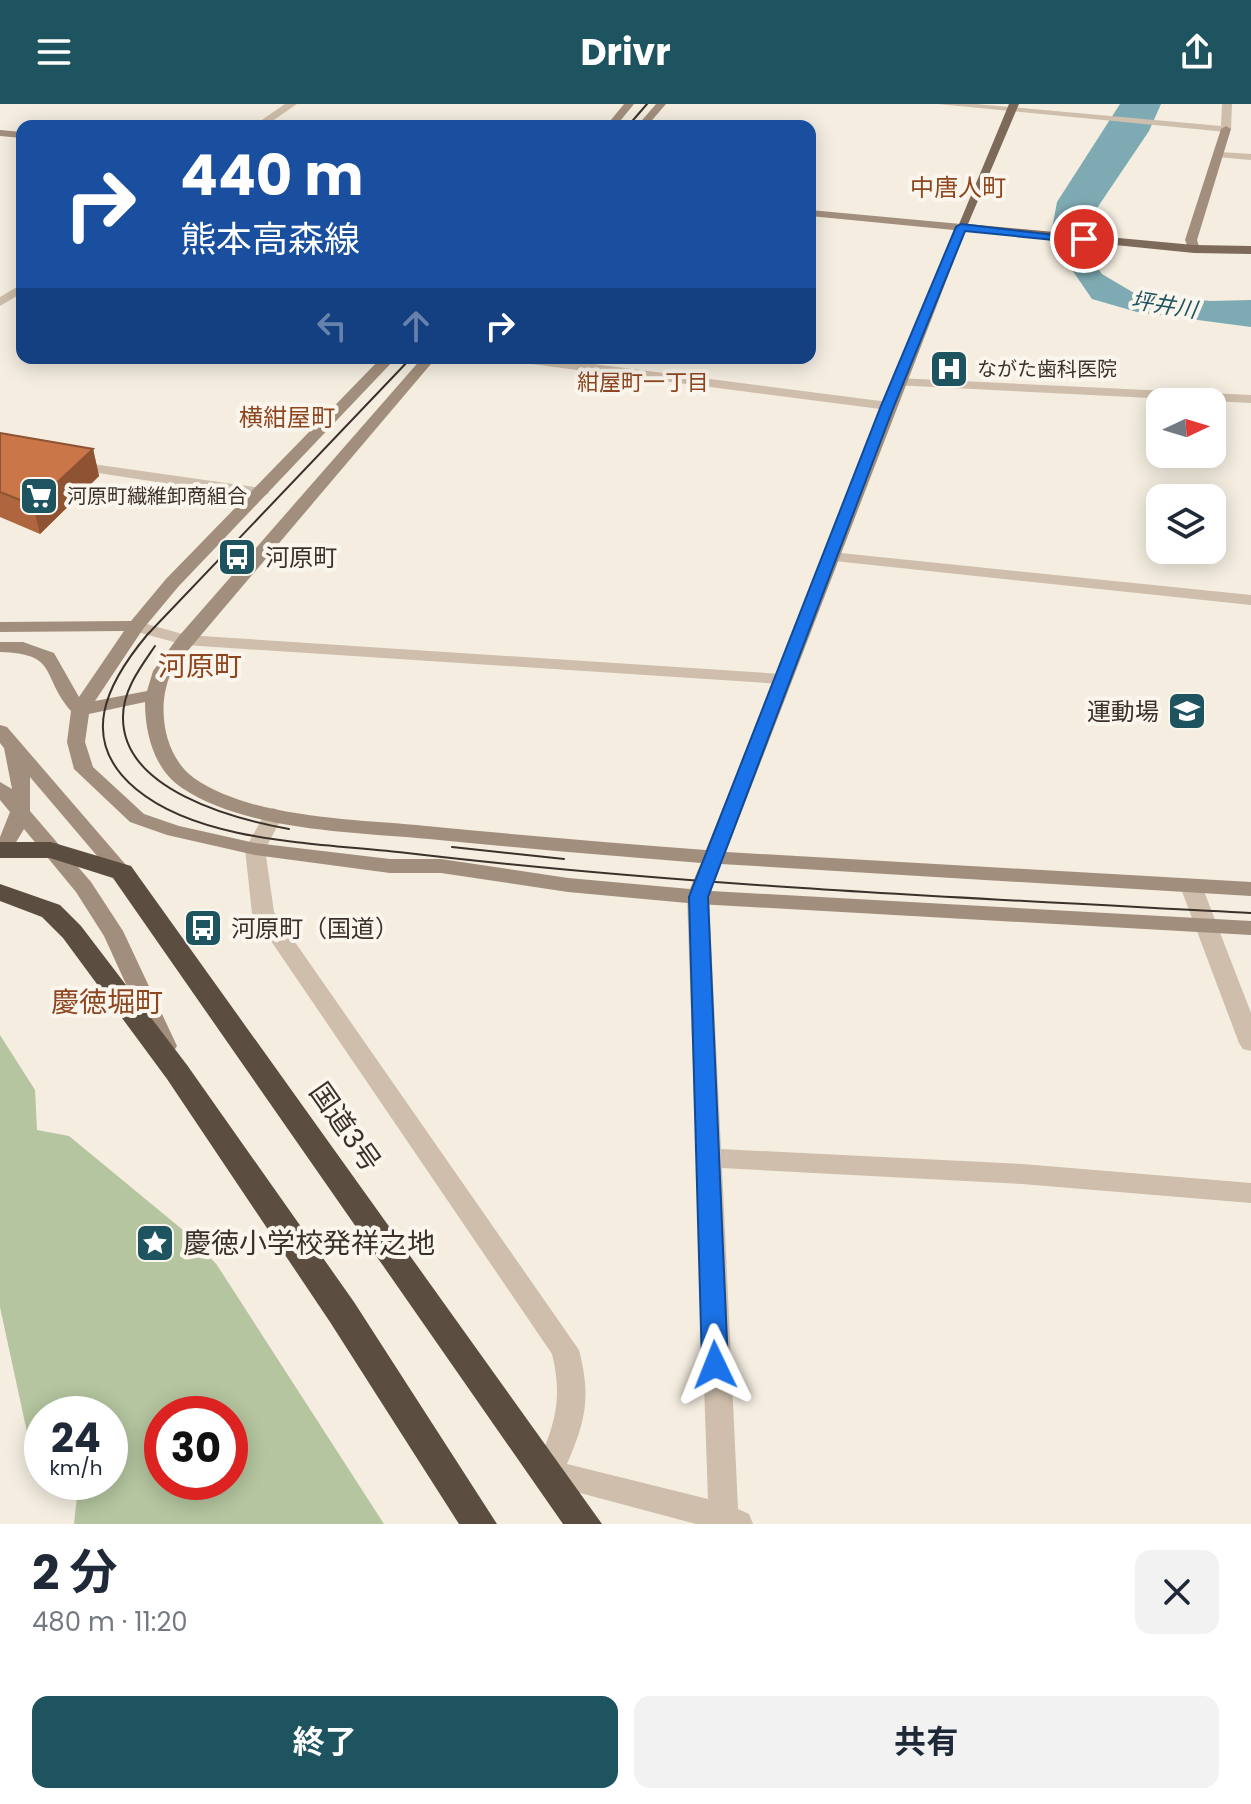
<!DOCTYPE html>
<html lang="ja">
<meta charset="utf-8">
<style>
body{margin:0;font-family:Poppins,"Noto Sans JP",sans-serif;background:#f2f2f3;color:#1f2937;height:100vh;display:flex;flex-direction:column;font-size:30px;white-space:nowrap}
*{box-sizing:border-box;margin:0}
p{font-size:26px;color:#747a83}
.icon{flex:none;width:44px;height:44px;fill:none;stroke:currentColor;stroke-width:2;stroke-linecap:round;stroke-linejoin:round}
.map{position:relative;height:1420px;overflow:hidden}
.details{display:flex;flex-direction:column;background:#fff;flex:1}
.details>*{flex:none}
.banner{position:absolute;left:16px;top:16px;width:800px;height:244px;border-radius:16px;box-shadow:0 4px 20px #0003;background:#1a4fa0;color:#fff;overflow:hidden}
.needle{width:52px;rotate:86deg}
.buttons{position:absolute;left:1146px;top:284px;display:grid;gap:16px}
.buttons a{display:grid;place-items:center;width:80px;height:80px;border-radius:16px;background:#fff;box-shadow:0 4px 20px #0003;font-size:40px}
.speed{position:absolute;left:24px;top:1292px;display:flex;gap:16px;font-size:40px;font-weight:700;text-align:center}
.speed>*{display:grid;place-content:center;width:104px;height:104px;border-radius:50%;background:#fff;box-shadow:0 4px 20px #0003;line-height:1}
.speed small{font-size:20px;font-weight:400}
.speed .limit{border:12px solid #d22;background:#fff;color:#111}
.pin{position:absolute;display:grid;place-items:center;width:68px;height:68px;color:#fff;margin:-34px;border:4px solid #fff;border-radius:50%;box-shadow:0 2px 8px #0007}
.me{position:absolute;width:88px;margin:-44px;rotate:358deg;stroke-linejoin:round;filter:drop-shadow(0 0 6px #0008)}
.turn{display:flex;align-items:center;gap:28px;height:168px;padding:0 32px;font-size:36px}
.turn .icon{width:104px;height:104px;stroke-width:2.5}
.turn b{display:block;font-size:56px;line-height:68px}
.lanes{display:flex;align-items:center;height:76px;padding:0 32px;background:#0003;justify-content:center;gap:40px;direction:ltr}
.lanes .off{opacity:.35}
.round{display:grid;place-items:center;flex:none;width:84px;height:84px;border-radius:16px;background:#f2f2f3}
.overview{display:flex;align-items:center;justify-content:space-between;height:136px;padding:0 32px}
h1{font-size:48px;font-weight:700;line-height:60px}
.cta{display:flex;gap:16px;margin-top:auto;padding:16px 32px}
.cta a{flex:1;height:92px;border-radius:16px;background:#1d545f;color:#fff;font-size:32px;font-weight:700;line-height:92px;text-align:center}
.cta a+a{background:#f2f2f3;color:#1f2937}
header{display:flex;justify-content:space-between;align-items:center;height:104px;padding:0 32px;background:#1d545f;color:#fff;font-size:36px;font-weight:700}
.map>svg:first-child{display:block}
.green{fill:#b4c59f;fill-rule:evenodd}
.water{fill:#7eabb3}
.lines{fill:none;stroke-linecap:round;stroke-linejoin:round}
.street{fill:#cebeab;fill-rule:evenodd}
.secondary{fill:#a28e7c;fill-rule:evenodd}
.primary{fill:#7d6a5b;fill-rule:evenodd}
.highway{fill:#5c4d41;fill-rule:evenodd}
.tram{stroke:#3b312a;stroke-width:2}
.wall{fill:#af653e}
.shaded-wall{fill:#8e5332}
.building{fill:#cb7648;stroke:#8e5332;stroke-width:2}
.route{fill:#1a73e8;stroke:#114b97;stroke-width:2}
.labels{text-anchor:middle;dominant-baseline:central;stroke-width:8;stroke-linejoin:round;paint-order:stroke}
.far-poi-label{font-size:20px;fill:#3b312a;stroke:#fbf6ed;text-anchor:start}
.far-water-label{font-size:22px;font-style:italic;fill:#1d545f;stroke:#fbf6ed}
.far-neighbourhood-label{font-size:22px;fill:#8e4620;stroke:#fbf6ed}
.far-quarter-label{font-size:24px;fill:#8e4620;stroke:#fbf6ed}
.poi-label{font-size:24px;fill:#3b312a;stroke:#fbf6ed;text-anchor:start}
.quarter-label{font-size:28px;fill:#8e4620;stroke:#fbf6ed}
.near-street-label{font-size:28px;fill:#3b312a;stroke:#fbf6ed}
.near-poi-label{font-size:28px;fill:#3b312a;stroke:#fbf6ed;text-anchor:start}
</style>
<header><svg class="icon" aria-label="menu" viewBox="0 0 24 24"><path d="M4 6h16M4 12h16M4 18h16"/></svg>Drivr<svg class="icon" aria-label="share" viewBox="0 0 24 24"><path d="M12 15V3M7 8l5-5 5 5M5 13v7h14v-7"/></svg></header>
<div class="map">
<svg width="1251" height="1420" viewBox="0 0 1251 1420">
<rect width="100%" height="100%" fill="#f4ede0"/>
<path class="green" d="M0 931 35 986 37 1026 69 1032 189 1131 217 1161 384 1420H74L78 1383 73 1378H110V1310H42V1352L30 1342 0 1203ZM162 1310H230V1378H162Z"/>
<polygon class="water" points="1120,0 1161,0 1149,27 1089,116 1088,151 1102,170 1134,189 1210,197 1251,196 1251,223 1137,208 1092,195 1068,160 1052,125 1057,98"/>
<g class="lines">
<g class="street">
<polygon points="285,0 297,0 265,22 253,22"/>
<polygon points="938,0 976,0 1221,22 1222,0 1232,0 1231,25 1226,28"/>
<polygon points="1220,48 1251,50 1251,56 1216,53 1216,49"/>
<polygon points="22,180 22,189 0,202 0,193"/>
<polygon points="509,254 547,254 888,298 895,302 888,306 516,258"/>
<polygon points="898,274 1251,291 1251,299 893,281 891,278"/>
<polygon points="71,357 261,384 269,389 261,394 66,364 64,361"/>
<polygon points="831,448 1251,491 1251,501 825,456 825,450"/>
<polygon points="136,517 186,531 782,570 791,575 782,580 185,541 130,526 127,522"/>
<path d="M274 704 284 710 265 745 274 808 579 1246C591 1293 586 1316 567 1360L708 1395 687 793 691 788H705L709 793 721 1045 1022 1060 1251 1079V1099L1022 1080 722 1064 738 1405 749 1410 753 1420H696L539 1378 534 1369C553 1324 564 1299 552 1250L252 809 245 745 267 706Z"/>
<polygon points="1191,775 1202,782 1251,909 1251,947 1243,945 1239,939 1180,782"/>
</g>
<g class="secondary">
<polygon points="624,0 634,0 616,22 606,22"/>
<polygon points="656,0 666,0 647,22 637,22"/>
<polygon points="1226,22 1231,25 1197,136 1200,145 1190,148 1185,136 1221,25"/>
<polygon points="0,26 22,28 22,34 0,32"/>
<path d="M810 106 961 120 967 123 726 748 1251 778V792L721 760 711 787 1251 817V831L698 800 568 788 441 769H390L255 751 167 731 130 718 74 665 67 638 71 607C40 570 59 550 0 548V538H23L54 549 79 593 124 527 0 528V518L131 517 166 475 381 254H396L178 483 143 525 95 597 147 587 153 567 179 532 422 254H436L174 563C155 597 162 651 194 674 253 715 356 715 426 722 519 731 612 739 706 746L954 126 810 112ZM145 598C145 630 154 665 182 684 247 727 354 728 429 735 520 744 610 752 701 759L690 785 568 774 441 755H390L255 739 179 722 144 710 93 663 85 638 89 610Z"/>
<polygon points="0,621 7,623 132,768 122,775 115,773 30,673 30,707 91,778 123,827 177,942 173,948 157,948 104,832 76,788 24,725 7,753 0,754 0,733 10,708 0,696 0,678 12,685 4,644 0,639"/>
</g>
<polygon class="primary" points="1009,0 1019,0 968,120 1194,141 1251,142 1251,150 1194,149 957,125"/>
<g class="highway">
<polygon points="0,738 51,738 131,762 602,1420 563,1420 113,774 50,754 0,754"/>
<polygon points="0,780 60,801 81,822 187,961 354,1198 497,1420 459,1420 330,1218 167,975 63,834 42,813 0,797"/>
</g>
<g class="tram">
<polyline points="628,22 647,0"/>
<path d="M411 254 147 531C107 579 77 636 136 685 202 740 324 739 407 749 687 782 969 794 1251 809"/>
<path d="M155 542C140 564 123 586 123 613 122 686 234 715 289 725"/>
<polyline points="452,743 564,755"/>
</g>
</g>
<polygon class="wall" points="0,329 93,345 99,372 40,430 0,413"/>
<polygon class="shaded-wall" points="93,345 99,372 40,430 33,401"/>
<polygon class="building" points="0,329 93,345 33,401 0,388"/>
<polygon class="route" points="961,120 1089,135 1084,139 965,127 894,302 708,793 728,1261 724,1268 715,1272 706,1268 702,1261 689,793 881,302 956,123"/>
<defs>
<g id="hospital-square" transform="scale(2)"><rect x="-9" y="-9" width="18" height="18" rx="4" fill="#1d545f" stroke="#fbf6ed"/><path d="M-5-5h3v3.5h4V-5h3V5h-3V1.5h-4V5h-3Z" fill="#fff"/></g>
<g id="supermarket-square" transform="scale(2)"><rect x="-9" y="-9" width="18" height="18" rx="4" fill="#1d545f" stroke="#fbf6ed"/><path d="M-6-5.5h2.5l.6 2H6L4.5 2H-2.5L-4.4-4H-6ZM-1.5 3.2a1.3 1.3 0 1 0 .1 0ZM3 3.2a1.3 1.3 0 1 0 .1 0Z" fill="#fff"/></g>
<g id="bus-square" transform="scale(2)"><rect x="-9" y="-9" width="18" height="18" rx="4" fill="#1d545f" stroke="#fbf6ed"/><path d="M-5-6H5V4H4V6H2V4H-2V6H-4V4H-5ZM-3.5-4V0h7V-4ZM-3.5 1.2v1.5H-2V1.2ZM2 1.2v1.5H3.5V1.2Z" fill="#fff"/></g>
<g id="school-square" transform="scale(2)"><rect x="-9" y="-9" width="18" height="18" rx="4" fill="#1d545f" stroke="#fbf6ed"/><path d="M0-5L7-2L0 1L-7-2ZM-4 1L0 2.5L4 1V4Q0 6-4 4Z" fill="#fff"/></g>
<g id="sight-square" transform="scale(2)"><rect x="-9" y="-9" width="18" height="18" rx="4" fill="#1d545f" stroke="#fbf6ed"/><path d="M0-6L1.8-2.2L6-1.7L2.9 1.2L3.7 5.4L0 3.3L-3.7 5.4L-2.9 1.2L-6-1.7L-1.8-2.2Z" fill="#fff"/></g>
</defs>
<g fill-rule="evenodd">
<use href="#hospital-square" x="949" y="265"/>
<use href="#supermarket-square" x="39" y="392"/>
<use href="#bus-square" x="237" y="453"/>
<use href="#school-square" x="1187" y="607"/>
<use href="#bus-square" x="203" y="824"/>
<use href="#sight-square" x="155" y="1139"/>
</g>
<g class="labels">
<g class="far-poi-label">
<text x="977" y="265">ながた歯科医院</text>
<text x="67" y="392">河原町繊維卸商組合</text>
</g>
<g class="far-water-label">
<text transform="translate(1164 201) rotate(9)">坪井川</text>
</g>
<g class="far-neighbourhood-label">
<text x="643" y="278">紺屋町一丁目</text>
</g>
<g class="far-quarter-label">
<text x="958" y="83">中唐人町</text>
<text x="287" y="313">横紺屋町</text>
</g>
<g class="poi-label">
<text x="265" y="453">河原町</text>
<text x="1159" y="607" text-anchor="end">運動場</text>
<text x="231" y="824">河原町（国道）</text>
</g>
<g class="quarter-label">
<text x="200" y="562">河原町</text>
<text x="107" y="898">慶徳堀町</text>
</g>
<g class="near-street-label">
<text transform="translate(345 1023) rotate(55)">国道3号</text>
</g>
<g class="near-poi-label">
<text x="183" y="1139">慶徳小学校発祥之地</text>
</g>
</g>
</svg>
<div class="buttons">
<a><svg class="needle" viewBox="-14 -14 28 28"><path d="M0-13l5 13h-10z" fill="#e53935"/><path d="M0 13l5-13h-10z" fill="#747a83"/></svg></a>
<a><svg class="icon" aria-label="layers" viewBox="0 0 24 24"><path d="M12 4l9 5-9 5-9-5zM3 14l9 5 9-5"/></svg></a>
</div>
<div class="speed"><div>24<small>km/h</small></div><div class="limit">30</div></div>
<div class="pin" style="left:1084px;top:135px;background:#d93025"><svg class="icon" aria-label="arrive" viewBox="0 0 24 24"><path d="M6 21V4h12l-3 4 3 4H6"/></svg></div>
<svg class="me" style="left:715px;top:1261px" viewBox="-20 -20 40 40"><path d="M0-17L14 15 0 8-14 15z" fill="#1a73e8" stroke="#fff" stroke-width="4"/></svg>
<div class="banner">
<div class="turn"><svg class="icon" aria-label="right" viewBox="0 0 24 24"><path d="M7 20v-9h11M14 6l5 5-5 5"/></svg><div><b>440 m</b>熊本高森線</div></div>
<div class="lanes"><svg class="icon off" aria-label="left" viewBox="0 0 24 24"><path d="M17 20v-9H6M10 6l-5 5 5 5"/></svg><svg class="icon off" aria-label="ahead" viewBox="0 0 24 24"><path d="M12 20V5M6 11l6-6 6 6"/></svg><svg class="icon" aria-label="right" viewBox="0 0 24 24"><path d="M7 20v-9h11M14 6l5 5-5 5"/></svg></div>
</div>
</div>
<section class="details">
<div class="overview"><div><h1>2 分</h1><p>480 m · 11:20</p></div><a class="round"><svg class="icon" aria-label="close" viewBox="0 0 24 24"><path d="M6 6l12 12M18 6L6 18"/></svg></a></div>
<div class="cta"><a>終了</a><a>共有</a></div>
</section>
